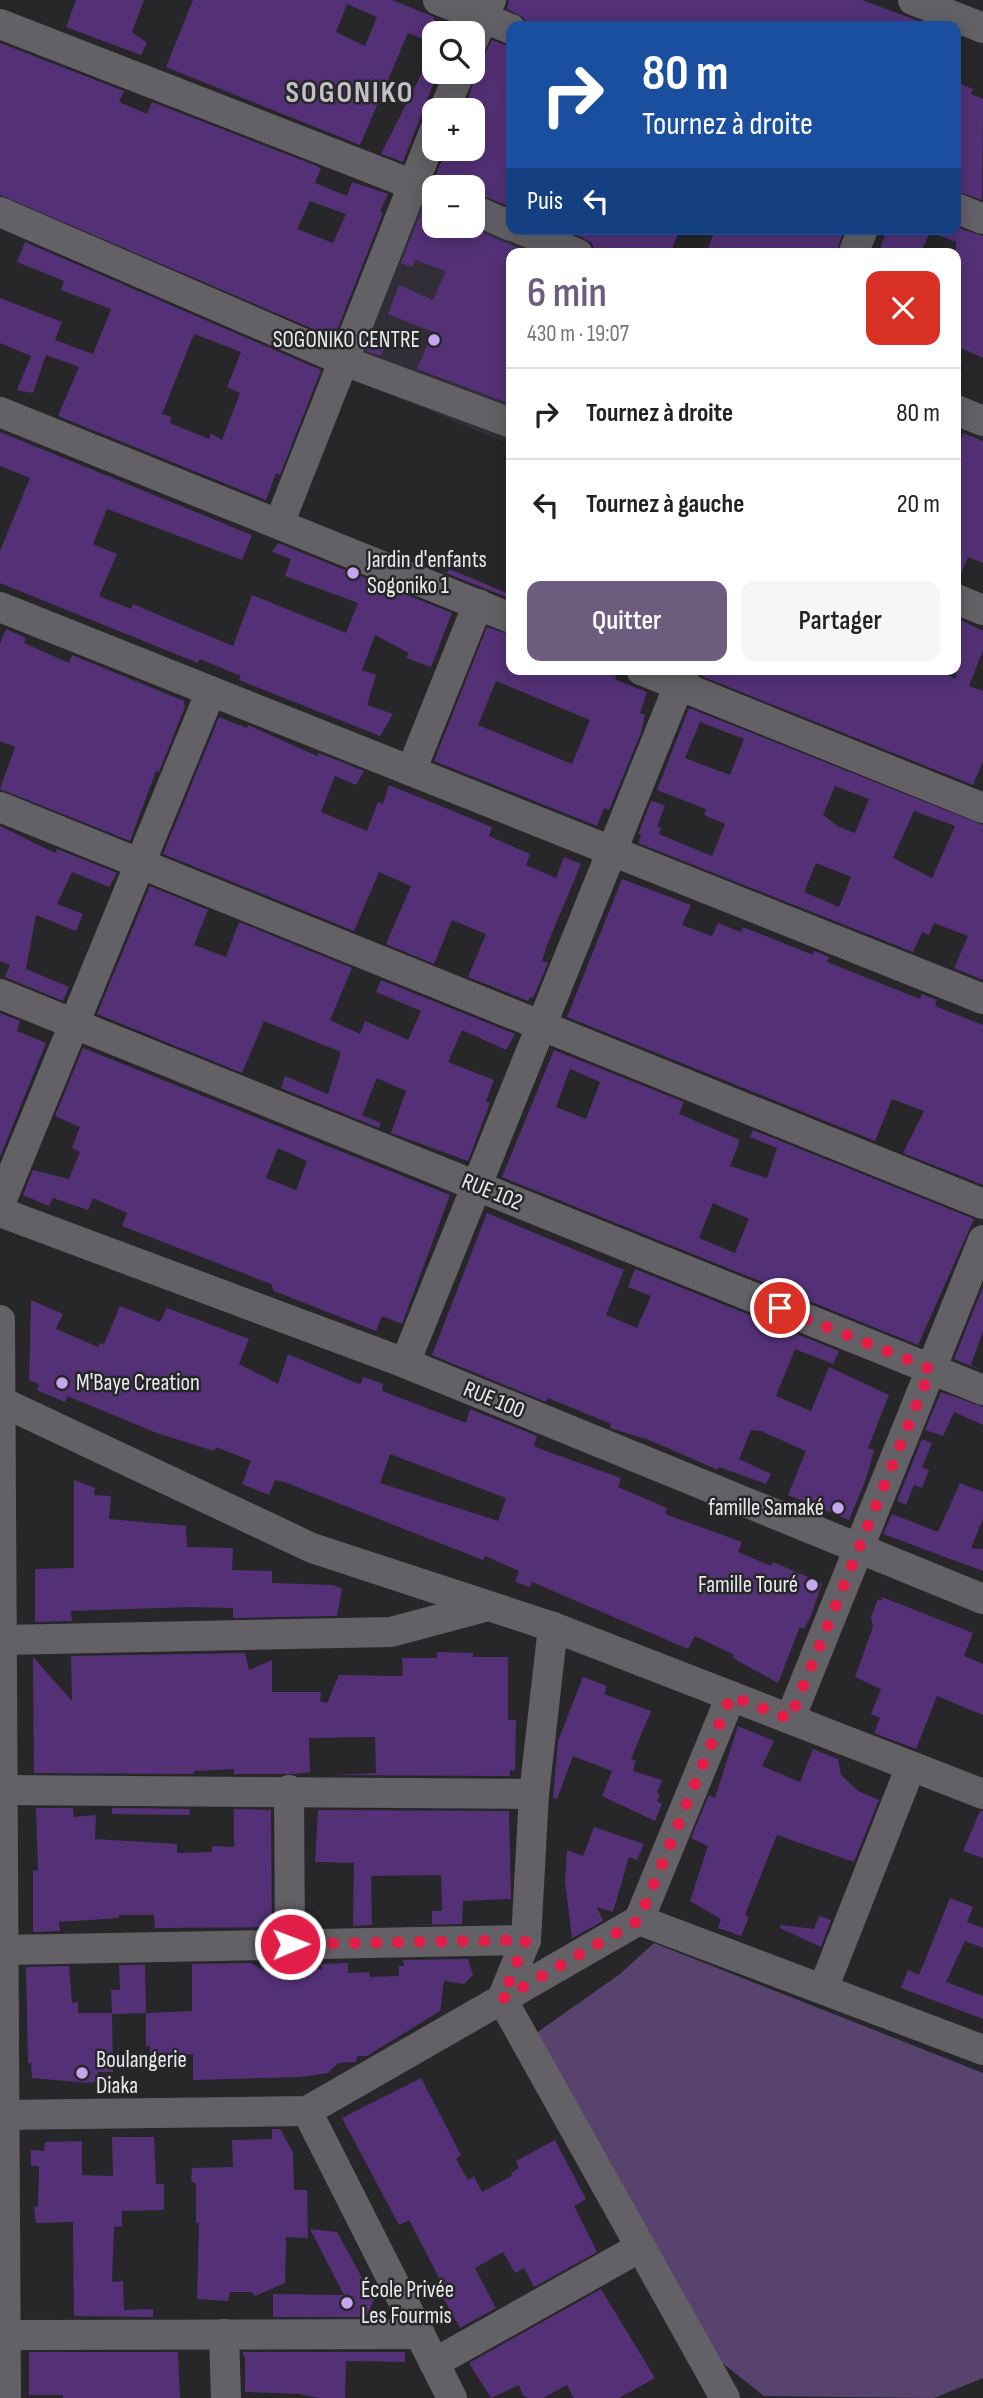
<!DOCTYPE html>
<html lang="fr">
<meta charset="utf-8">
<style>
body{margin:0;font-family:"Sofia Sans Condensed",sans-serif;background:#f6f6f6;color:#222;height:100vh;display:flex;flex-direction:column;font-size:26px;white-space:nowrap}
*{box-sizing:border-box;margin:0}
p{font-size:23px;color:#767676}
.icon{flex:none;width:38px;height:38px;fill:none;stroke:currentColor;stroke-width:2;stroke-linecap:round;stroke-linejoin:round}
.map{position:relative;flex:1;overflow:hidden}
.drawer{position:absolute;left:506px;top:248px;width:455px;height:427px;display:flex;flex-direction:column;background:#fff;border-radius:14px;box-shadow:0 4px 18px #0003}
.drawer>*{flex:none}
.guide{position:absolute;left:506px;top:21px;width:455px;height:214px;border-radius:14px;box-shadow:0 4px 18px #0003;background:#1a4fa0;color:#fff;overflow:hidden}
.controls{position:absolute;left:422px;top:21px;display:grid;gap:14px}
.controls a{display:grid;place-items:center;width:63px;height:63px;border-radius:14px;background:#fff;box-shadow:0 4px 18px #0003;font-size:35px}
.pin{position:absolute;display:grid;place-items:center;width:60px;height:60px;color:#fff;margin:-30px;border:4px solid #fff;border-radius:50%;box-shadow:0 2px 7px #0007}
.me{position:absolute;width:77px;margin:-38px;rotate:89deg;stroke-linejoin:round;filter:drop-shadow(0 0 5px #0008)}
.turn{display:flex;align-items:center;gap:24px;height:147px;padding:0 21px;font-size:32px}
.turn .icon{width:91px;height:91px;stroke-width:2.5}
.turn b{display:block;font-size:49px;line-height:60px}
.then{display:flex;align-items:center;height:66px;padding:0 21px;background:#0003;gap:14px;font-size:26px}
.round{display:grid;place-items:center;flex:none;width:74px;height:74px;border-radius:14px;background:#f6f6f6}
.summary{display:flex;align-items:center;justify-content:space-between;height:119px;padding:0 21px}
h1{font-size:42px;font-weight:600;line-height:52px;color:#6c5d7e}
.button{display:flex;gap:14px;margin-top:auto;padding:14px 21px}
.button a{flex:1;height:80px;border-radius:14px;background:#6c5d7e;color:#fff;font-size:28px;font-weight:600;line-height:80px;text-align:center}
.button a+a{background:#f6f6f6;color:#222}
ul{padding:0;list-style:none}
li{display:flex;align-items:center;gap:21px;height:91px;padding:0 21px;border-top:2px solid #e0e0e0}
li div{flex:1}
li b{display:block;font-size:26px}
li em{font-style:normal}
.map>svg:first-child{display:block}
.built{fill:#322e37}
.green{fill:#58436f}
.building{fill:#543177;fill-rule:evenodd}
.lines{fill:none;stroke-linecap:round;stroke-linejoin:round}
.minor{stroke:#636165;stroke-width:30}
.route{stroke:#e11d48;stroke-width:12;stroke-dasharray:0 21.6}
.poi-dot{fill:#c7a6ef;stroke:#272629;stroke-width:2.5}
.labels{text-anchor:middle;dominant-baseline:central;stroke-width:5;stroke-linejoin:round;paint-order:stroke}
.poi-label{font-size:23px;fill:#eae9eb;stroke:#272629;text-anchor:start}
.street-label{font-size:23px;fill:#eae9eb;stroke:#272629}
.district-label{font-size:30px;font-weight:bold;letter-spacing:2px;fill:#c3c1c5;stroke:#272629}
</style>
<div class="map">
<svg width="983" height="2398" viewBox="0 0 983 2398">
<rect width="100%" height="100%" fill="#272629"/>
<polygon class="built" points="415,193 434,201 434,226 472,226 473,216 567,254 511,254 511,445 343,375"/>
<polygon class="green" points="654,1943 983,2073 983,2378 934,2398 764,2396 702,2347 532,2036 620,1974"/>
<g class="building">
<polygon points="76,0 144,0 132,32 147,43 141,55 66,27"/>
<path d="M193 0H392L434 17V43L408 33 360 145 166 67ZM347 4 377 17 365 46 336 32Z"/>
<polygon points="509,0 862,0 932,26 528,26 524,18 507,9"/>
<polygon points="492,40 511,47 511,207 472,192 472,187 450,187 436,175 446,149 472,149 485,105 468,98 477,71 473,60 483,57"/>
<path d="M0 43 124 91 119 102 147 114 152 102 317 166 321 169 315 183 347 196 352 182 388 194 380 212 383 213 334 338 0 195ZM310 201 346 214 333 243 297 229Z"/>
<polygon points="434,49 434,72 438,72 403,162 381,154"/>
<polygon points="956,82 973,89 971,94 983,99 982,200 956,191"/>
<polygon points="423,207 434,210 434,226 467,226 533,254 511,254 511,404 417,369 433,332 388,314 399,285 433,300 446,271 415,260 412,267 401,263"/>
<polygon points="956,227 983,236 983,358 956,346 956,242 930,232 920,254 878,254 887,229 956,229"/>
<polygon points="565,229 680,229 670,254 595,254 592,243"/>
<polygon points="715,229 844,229 836,254 706,254"/>
<path d="M25 242 321 370 280 475 276 473 266 500 58 416 79 367 46 355 33 393 17 390 31 356 0 343V298L62 322 55 340 93 354 111 309 61 290 64 281 17 262ZM194 334 241 352 227 387 240 393 222 440 211 433 209 439 170 423 172 417 162 414Z"/>
<polygon points="375,328 390,334 381,356 366,351"/>
<polygon points="0,432 252,535 242,560 107,509 93,544 117,554 99,596 131,609 133,604 233,646 252,595 346,633 358,603 285,576 291,559 272,552 278,543 452,613 431,667 406,658 409,653 375,635 362,670 376,675 367,705 393,714 380,736 239,680 241,676 200,659 198,663 0,583 0,551 30,478 0,466"/>
<polygon points="963,433 983,441 983,563 968,557 958,582 956,441 960,443"/>
<polygon points="398,554 447,573 449,569 474,579 506,593 511,599"/>
<polygon points="956,618 983,631 983,650 969,686 983,691 983,761 973,785 701,676 702,670 937,670 956,679"/>
<path d="M487 627 511 635V670H608L615 673 616 680 647 692 640 713 645 715 641 733 609 810 604 808 597 826 434 761ZM496 681 590 720 572 764 478 725Z"/>
<polygon points="6,629 26,638 24,643 69,663 72,655 184,701 185,707 159,772 156,771 130,841 0,789 15,747 0,741 0,644"/>
<path d="M689 708 983 825V980L954 968 968 936 934 923 929 935 922 932 913 952 638 843 641 835 638 834 651 801 665 805 657 827 661 828 659 834 712 856 725 824 704 815 706 809 657 790ZM700 722 744 739 730 775 685 758ZM835 786 869 799 855 833 839 827 823 815ZM914 811 955 826 932 878 893 858ZM816 863 851 877 839 907 804 892Z"/>
<polygon points="219,717 247,728 248,725 317,756 319,753 364,771 356,785 335,776 321,812 367,831 378,802 383,804 389,785 492,827 489,836 530,854 526,865 556,878 564,857 581,864 547,945 542,961 548,963 533,998 530,997 528,1001 468,977 486,934 452,920 434,964 386,944 411,886 379,872 354,931 163,854"/>
<polygon points="0,826 55,853 57,849 117,873 109,887 72,872 57,904 83,914 76,931 36,915 26,969 69,987 63,1001 5,977 10,965 0,961"/>
<polygon points="622,879 691,905 682,925 712,936 718,923 741,932 743,927 813,955 814,951 829,957 827,962 920,999 922,994 937,1000 935,1006 983,1025 983,1185 903,1153 924,1111 892,1099 875,1141 567,1017"/>
<polygon points="150,886 208,910 194,945 226,957 239,922 352,968 330,1020 360,1034 365,1021 408,1040 421,1011 376,992 381,980 515,1034 506,1050 462,1030 448,1062 494,1080 486,1101 490,1103 468,1161 391,1133 406,1091 377,1078 362,1115 381,1123 379,1128 281,1088 285,1076 328,1094 341,1052 264,1021 242,1073 97,1014"/>
<polygon points="0,1013 20,1021 17,1031 46,1043 0,1157"/>
<path d="M83 1048 450 1195 402 1324 382 1316 376 1331 274 1291 271 1284 122 1226 127 1213 93 1198 88 1210 53 1198 49 1206 23 1195 33 1170 69 1179 80 1152 72 1148 80 1127 55 1116ZM278 1148 307 1161 296 1190 266 1178Z"/>
<path d="M554 1050 684 1102 679 1114 740 1140 730 1166 767 1178 777 1148 750 1137 753 1130 974 1219 918 1345 502 1177ZM570 1069 600 1082 586 1119 556 1107ZM713 1203 749 1219 735 1253 699 1238Z"/>
<polygon points="487,1213 624,1270 606,1315 637,1328 651,1296 628,1287 635,1269 839,1351 833,1364 795,1349 776,1396 811,1411 829,1367 889,1395 868,1448 874,1450 866,1479 849,1520 788,1495 806,1451 761,1431 751,1430 739,1459 771,1474 766,1484 719,1467 718,1470 649,1440 610,1428 611,1424 563,1404 548,1398 546,1402 432,1355"/>
<polygon points="983,1287 983,1331 971,1365 983,1371 954,1359"/>
<path d="M31 1300 63 1314 56 1329 98 1347 100 1343 104 1344 120 1306 160 1322 167 1308 249 1339 239 1364 278 1384 288 1354 354 1382 361 1384 363 1377 383 1384 382 1391 466 1423 470 1409 537 1436 534 1445 538 1448 621 1478 618 1487 667 1508 665 1514 742 1542 738 1552 771 1566 773 1562 822 1583 811 1616 804 1629 800 1627 778 1683 733 1658 734 1655 695 1636 688 1649 532 1582 530 1587 515 1582 519 1571 485 1556 483 1560 287 1483 275 1480 269 1495 242 1484 251 1461 216 1447 214 1451 157 1433 67 1396 65 1402 37 1390 39 1384 29 1380ZM390 1454 506 1498 498 1521 380 1483Z"/>
<polygon points="941,1392 983,1407 983,1425 954,1412 943,1436 925,1430"/>
<polygon points="922,1439 932,1443 922,1467 929,1470 922,1488 914,1485 906,1505 897,1501"/>
<polygon points="74,1480 95,1488 94,1495 111,1496 109,1519 186,1526 187,1547 233,1548 232,1570 272,1571 272,1583 333,1585 342,1589 337,1616 233,1618 233,1608 190,1607 71,1611 72,1621 35,1622 35,1569 74,1568"/>
<polygon points="960,1483 983,1492 983,1519 971,1548 983,1549 983,1571 883,1534 892,1514 938,1532"/>
<polygon points="882,1597 973,1633 964,1656 983,1664 983,1715 937,1696 916,1749 874,1733 880,1718 871,1714 881,1689 855,1677 873,1627 871,1617 878,1599 881,1601"/>
<polygon points="437,1652 473,1653 473,1657 508,1657 508,1720 516,1720 515,1771 510,1770 510,1776 334,1775 376,1773 375,1737 309,1738 310,1772 293,1774 234,1774 234,1769 194,1771 194,1774 34,1773 33,1657 72,1701 71,1656 245,1653 249,1670 272,1660 272,1692 321,1692 320,1701 327,1703 339,1675 403,1676 402,1658 437,1658"/>
<polygon points="583,1677 607,1686 604,1694 651,1711 631,1759 636,1761 633,1771 662,1780 657,1793 660,1795 657,1801 662,1804 655,1821 602,1796 612,1771 573,1756 557,1799 553,1798 558,1741"/>
<polygon points="738,1726 774,1741 762,1766 800,1782 813,1749 838,1759 841,1775 858,1791 879,1800 854,1862 777,1835 745,1915 749,1917 741,1936 718,1928 721,1919 690,1901 708,1846 691,1838 709,1795 715,1798"/>
<polygon points="36,1808 73,1808 74,1817 96,1815 95,1839 177,1844 177,1853 212,1852 212,1846 234,1847 234,1809 271,1810 272,1927 155,1928 154,1915 119,1915 119,1918 59,1922 60,1931 33,1932 33,1870 38,1871"/>
<polygon points="112,1808 190,1809 189,1815 112,1814"/>
<polygon points="318,1810 509,1811 511,1899 463,1901 462,1924 412,1925 432,1924 432,1911 442,1911 441,1875 371,1876 372,1925 353,1926 354,1863 315,1862"/>
<polygon points="980,1811 983,1811 983,1858 963,1851"/>
<polygon points="594,1827 644,1844 637,1860 629,1857 613,1912 597,1907 603,1921 572,1938 565,1881 567,1850 583,1856"/>
<polygon points="950,1898 973,1907 967,1922 983,1928 983,1948 965,1941 946,1982 983,1996 983,2019 901,1988 908,1970 919,1975"/>
<polygon points="819,1916 831,1920 821,1947 780,1928 781,1925 814,1929"/>
<polygon points="468,1959 473,1975 464,1984 444,1981 440,2011 367,2056 357,2056 356,2062 338,2063 328,2073 301,2077 193,2080 193,2054 150,2054 150,2046 146,2046 146,2013 192,2011 192,1964 251,1963 272,1975 273,1966 292,1965 294,1970 322,1969 321,1964 348,1963 348,1973 369,1972 370,1977 399,1976 399,1966 404,1966 403,1960"/>
<polygon points="119,1965 145,1965 146,2013 112,2014 113,2072 98,2072 98,2081 88,2083 32,2078 31,2063 28,2063 26,1967 69,1966 72,2003 78,2002 78,2013 112,2013 111,1990 120,1990"/>
<polygon points="421,2078 461,2155 456,2159 468,2180 474,2176 482,2192 512,2176 511,2173 519,2168 516,2161 555,2140 586,2199 574,2206 597,2252 534,2287 524,2268 515,2273 503,2252 475,2268 496,2308 460,2328 442,2296 447,2293 409,2220 399,2225 342,2118"/>
<polygon points="272,2129 280,2129 293,2152 294,2190 307,2190 308,2238 286,2237 285,2283 255,2296 251,2292 230,2292 228,2301 197,2299 199,2223 196,2223 196,2184 191,2181 192,2168 233,2167 232,2140 272,2139"/>
<polygon points="112,2137 154,2137 156,2184 164,2184 164,2210 122,2211 122,2226 114,2227 112,2282 123,2281 124,2310 153,2309 153,2317 74,2316 73,2222 36,2223 34,2207 38,2206 39,2166 31,2166 31,2150 44,2151 45,2142 82,2141 82,2175 113,2176"/>
<polygon points="310,2229 337,2232 374,2300 366,2317 273,2317 273,2294 344,2295"/>
<polygon points="601,2289 655,2378 619,2398 574,2398 567,2385 543,2398 528,2398 523,2395 519,2385 491,2398 469,2363"/>
<polygon points="29,2352 178,2352 180,2398 63,2398 63,2395 29,2395"/>
<polygon points="242,2352 405,2352 405,2362 346,2361 345,2398 319,2398 299,2394 245,2392 245,2357"/>
</g>
<g class="lines">
<g class="minor">
<polyline points="438,0 511,29"/>
<polyline points="913,0 983,28"/>
<polyline points="0,24 434,193"/>
<polyline points="472,43 491,0"/>
<polyline points="444,110 460,72"/>
<polyline points="956,208 983,219"/>
<polyline points="472,209 511,226"/>
<polyline points="0,212 344,361 511,423"/>
<polyline points="520,229 578,254"/>
<polyline points="853,254 863,229"/>
<polyline points="956,410 983,421"/>
<polyline points="0,412 511,618"/>
<polyline points="279,524 434,132"/>
<polyline points="956,599 983,610"/>
<polyline points="0,607 983,999"/>
<polyline points="641,670 983,808"/>
<polyline points="411,771 478,604"/>
<polyline points="0,807 983,1204"/>
<polyline points="0,994 983,1390"/>
<polyline points="0,1204 211,691"/>
<polyline points="0,1212 405,1363 983,1599"/>
<polyline points="0,1320 6,2398"/>
<polyline points="405,1363 685,670"/>
<polyline points="0,1401 312,1548 553,1627 983,1794"/>
<polyline points="553,1627 534,1794 526,1940 502,1999 725,2398"/>
<polyline points="3,1640 391,1632 488,1606"/>
<polyline points="790,1719 983,1240"/>
<polyline points="0,1790 534,1794"/>
<polyline points="289,1790 290,1944"/>
<polyline points="639,1920 983,2050"/>
<polyline points="4,1950 526,1940"/>
<polyline points="823,1989 911,1766"/>
<polyline points="307,2111 452,2398"/>
<polyline points="0,2115 307,2111 502,1999 639,1920 731,1696"/>
<polyline points="224,2334 226,2398"/>
<polyline points="5,2335 420,2334"/>
<polyline points="434,2363 639,2248"/>
</g>
</g>
<g class="lines">
<polyline class="route" points="290,1944 526,1940 502,1999 639,1920 731,1696 790,1719 931,1369 780,1308"/>
</g>
<g class="poi-dot">
<circle cx="434" cy="340" r="7"/>
<circle cx="353" cy="573" r="7"/>
<circle cx="62" cy="1383" r="7"/>
<circle cx="838" cy="1508" r="7"/>
<circle cx="812" cy="1585" r="7"/>
<circle cx="82" cy="2073" r="7"/>
<circle cx="347" cy="2303" r="7"/>
</g>
<g class="labels">
<g class="poi-label">
<text x="420" y="340" text-anchor="end">SOGONIKO CENTRE</text>
<text x="367" y="560">Jardin d'enfants<tspan x="367" dy="26">Sogoniko 1</tspan></text>
<text x="76" y="1383">M'Baye Creation</text>
<text x="824" y="1508" text-anchor="end">famille Samaké</text>
<text x="798" y="1585" text-anchor="end">Famille Touré</text>
<text x="96" y="2060">Boulangerie<tspan x="96" dy="26">Diaka</tspan></text>
<text x="361" y="2290">École Privée<tspan x="361" dy="26">Les Fourmis</tspan></text>
</g>
<g class="street-label">
<text transform="translate(492 1192) rotate(22)">RUE 102</text>
<text transform="translate(494 1400) rotate(22)">RUE 100</text>
</g>
<g class="district-label">
<text x="350" y="93">SOGONIKO</text>
</g>
</g>
</svg>
<div class="controls">
<a><svg class="icon" aria-label="search" viewBox="0 0 24 24"><circle cx="10" cy="10" r="6"/><path d="M15 15l6 6"/></svg></a>
<a>+</a>
<a>−</a>
</div>
<div class="pin" style="left:780px;top:1308px;background:#d93025"><svg class="icon" aria-label="arrive" viewBox="0 0 24 24"><path d="M6 21V4h12l-3 4 3 4H6"/></svg></div>
<svg class="me" style="left:290px;top:1944px" viewBox="-20 -20 40 40"><circle r="17" fill="#e11d48" stroke="#fff" stroke-width="3"/><path d="M0-11L8 9 0 5-8 9z" fill="#fff"/></svg>
<div class="guide">
<div class="turn"><svg class="icon" aria-label="right" viewBox="0 0 24 24"><path d="M7 20v-9h11M14 6l5 5-5 5"/></svg><div><b>80 m</b>Tournez à droite</div></div>
<div class="then">Puis<svg class="icon" aria-label="left" viewBox="0 0 24 24"><path d="M17 20v-9H6M10 6l-5 5 5 5"/></svg></div>
</div>
<section class="drawer">
<div class="summary"><div><h1>6 min</h1><p>430 m · 19:07</p></div><a class="round" style="background:#d93025;color:#fff"><svg class="icon" aria-label="close" viewBox="0 0 24 24"><path d="M6 6l12 12M18 6L6 18"/></svg></a></div>
<ul>
<li><svg class="icon" aria-label="right" viewBox="0 0 24 24"><path d="M7 20v-9h11M14 6l5 5-5 5"/></svg><div><b>Tournez à droite</b></div><em>80 m</em></li>
<li><svg class="icon" aria-label="left" viewBox="0 0 24 24"><path d="M17 20v-9H6M10 6l-5 5 5 5"/></svg><div><b>Tournez à gauche</b></div><em>20 m</em></li>
</ul>
<div class="button"><a>Quitter</a><a>Partager</a></div>
</section>
</div>
